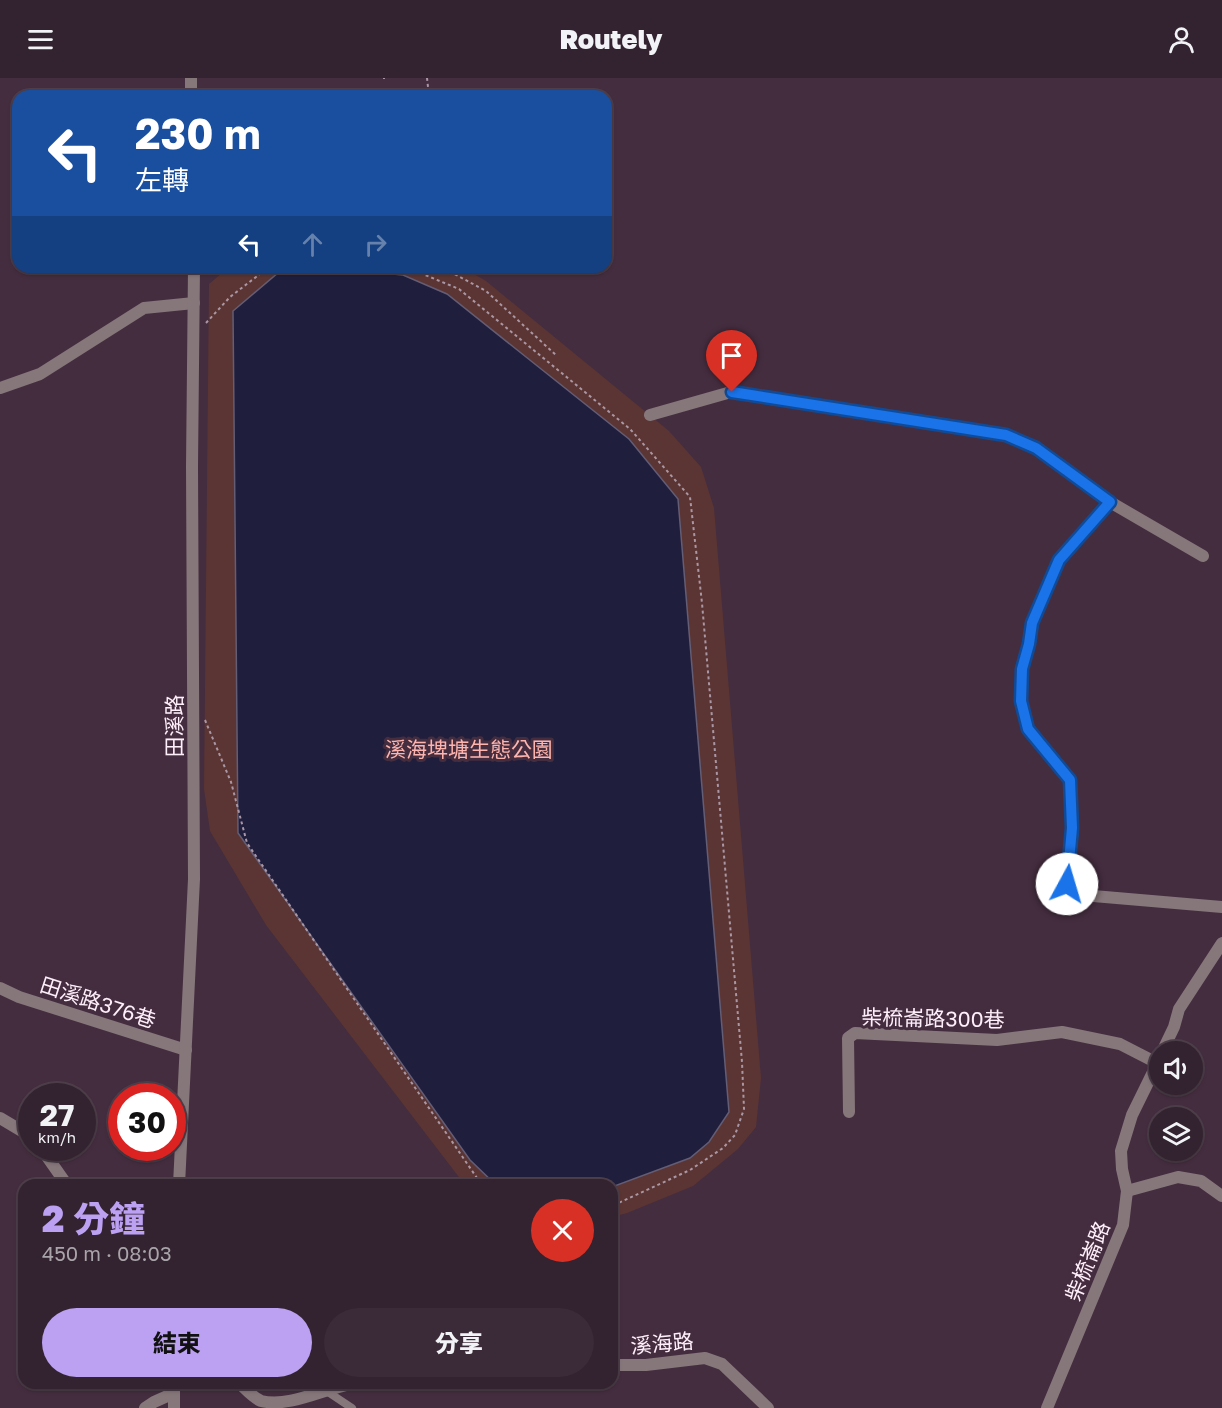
<!DOCTYPE html>
<html lang="zh-TW">
<meta charset="utf-8">
<style>
body{margin:0;font-family:"Golos Text","Noto Sans TC",sans-serif;background:#3b2a37;color:#f1f3f6;height:100vh;display:flex;flex-direction:column;font-size:22px;white-space:nowrap}
*{box-sizing:border-box;margin:0}
p{font-size:20px;color:#a9a4aa}
.icon{flex:none;width:33px;height:33px;fill:none;stroke:currentColor;stroke-width:2;stroke-linecap:round;stroke-linejoin:round}
.map{position:relative;flex:1;overflow:hidden}
.details{position:absolute;left:18px;top:1101px;width:600px;height:210px;display:flex;flex-direction:column;background:#33222f;border-radius:18px;box-shadow:0 2px 4px #0004,0 0 0 2px #4e3f4b}
.details>*{flex:none}
.guide{position:absolute;left:12px;top:12px;width:600px;height:183px;border-radius:18px;box-shadow:0 2px 4px #0004,0 0 0 2px #4e3f4b;background:#1a4fa0;color:#fff;overflow:hidden}
.controls{position:absolute;left:1149px;top:963px;display:grid;gap:12px}
.controls a{display:grid;place-items:center;width:54px;height:54px;border-radius:50%;background:#33222f;box-shadow:0 2px 4px #0004,0 0 0 2px #4e3f4b;font-size:30px}
.speed{position:absolute;left:18px;top:1005px;display:flex;gap:12px;font-size:30px;font-weight:700;text-align:center}
.speed>*{display:grid;place-content:center;width:78px;height:78px;border-radius:50%;background:#33222f;box-shadow:0 2px 4px #0004,0 0 0 2px #4e3f4b;line-height:1}
.speed small{font-size:15px;font-weight:400}
.speed .limit{border:9px solid #d22;background:#fff;color:#111}
.pin{position:absolute;display:grid;place-items:center;width:51px;height:51px;color:#fff;margin:-62px -26px;border-radius:50% 50% 50% 0;rotate:-45deg;box-shadow:0 0 6px #0007}
.pin .icon{rotate:45deg}
.me{position:absolute;width:66px;margin:-33px;rotate:6deg;stroke-linejoin:round;filter:drop-shadow(0 0 4px #0008)}
.turn{display:flex;align-items:center;gap:21px;height:126px;padding:0 24px;font-size:27px}
.turn .icon{width:78px;height:78px;stroke-width:2.5}
.turn b{display:block;font-size:42px;line-height:51px}
.lanes{display:flex;align-items:center;height:57px;padding:0 24px;background:#0003;justify-content:center;gap:30px;direction:ltr}
.lanes .off{opacity:.35}
.round{display:grid;place-items:center;flex:none;width:63px;height:63px;border-radius:32px;background:#3b2a37}
.head{display:flex;align-items:center;justify-content:space-between;height:102px;padding:0 24px}
h1{font-size:36px;font-weight:800;line-height:45px;color:#bca0f2}
.action{display:flex;gap:12px;margin-top:auto;padding:12px 24px}
.action a{flex:1;height:69px;border-radius:36px;background:#bca0f2;color:#111;font-size:24px;font-weight:800;line-height:69px;text-align:center}
.action a+a{background:#3b2a37;color:#f1f3f6}
header{display:flex;justify-content:space-between;align-items:center;height:78px;padding:0 24px;background:#33222f;font-size:27px;font-weight:800}
.map>svg:first-child{display:block}
.green{fill:#5b3533}
.water{fill:#201e3d;stroke:#635d76;stroke-width:1.5}
.lines{fill:none;stroke-linecap:round;stroke-linejoin:round}
.path{stroke:#aa97a5;stroke-width:2;stroke-dasharray:3 3;stroke-linecap:butt}
.lane{stroke:#86777b;stroke-width:8}
.street{stroke:#86777b;stroke-width:12}
.route-casing{stroke:#114b97;stroke-width:15}
.route{stroke:#1a73e8;stroke-width:10}
.labels{text-anchor:middle;dominant-baseline:central;stroke-width:6;stroke-linejoin:round;paint-order:stroke}
.street-label{font-size:21px;fill:#feeffa;stroke:#442d3f}
.park-label{font-size:21px;fill:#feb5af;stroke:#442d3f}
</style>
<header><svg class="icon" aria-label="menu" viewBox="0 0 24 24"><path d="M4 6h16M4 12h16M4 18h16"/></svg>Routely<svg class="icon" aria-label="person" viewBox="0 0 24 24"><circle cx="12" cy="8" r="4"/><path d="M4 21q1-7 8-7t8 7"/></svg></header>
<div class="map">
<svg width="1222" height="1330" viewBox="0 0 1222 1330">
<rect width="100%" height="100%" fill="#442d3f"/>
<polygon class="green" points="229,189 462,189 486,203 669,353 701,389 714,430 761,1000 756,1049 738,1071 693,1108 627,1135 612,1139 612,1107 465,1107 266,847 210,753 204,711 209,206"/>
<polygon class="water" points="285,189 321,189 403,197 447,216 629,361 678,421 729,1034 709,1064 690,1080 612,1109 612,1107 496,1107 470,1082 238,755 233,233"/>
<g class="lines">
<g class="path">
<polyline points="383,0 385,0"/>
<polyline points="427,0 429,18"/>
<polyline points="397,189 413,192 459,211 630,351 690,419 702,525 742,984 744,1031 735,1057 723,1070 690,1092 612,1128"/>
<polyline points="447,189 447,192 486,213 557,278"/>
<polyline points="206,245 230,219 269,189"/>
<polyline points="205,642 231,704 247,765 477,1100 484,1107"/>
</g>
<polyline class="lane" points="328,1314 352,1330"/>
<g class="street">
<polyline points="191,0 191,18"/>
<polyline points="0,310 40,296 144,230 194,225"/>
<polyline points="650,337 731,314 1006,357 1036,370 1110,424 1203,478"/>
<polyline points="1110,424 1059,482 1032,545 1029,566 1022,591 1021,623 1028,651 1070,702 1073,750 1067,806 1070,816 1222,829"/>
<polyline points="0,910 19,919 186,972"/>
<polyline points="1162,974 1174,949 1179,931 1222,865"/>
<polyline points="849,1034 848,960 855,955 997,962 1062,954 1120,966 1157,985"/>
<polyline points="0,1040 32,1059"/>
<polyline points="41,1070 67,1107"/>
<polyline points="179,1107 194,801 192,388 194,189"/>
<polyline points="1127,1113 1178,1099 1201,1103 1222,1118"/>
<polyline points="612,1287 646,1287 705,1280 722,1286 768,1330"/>
<polyline points="174,1305 174,1330"/>
<path d="M239 1305C246 1311 252 1319 261 1323 292 1330 326 1309 356 1305"/>
<polyline points="145,1330 154,1324 174,1315"/>
<polyline points="1047,1330 1123,1147 1127,1113 1122,1091 1121,1073 1132,1037 1160,980"/>
</g>
</g>
<g class="lines">
<g class="route-casing">
<polyline id="route" points="732,314 1006,357 1036,370 1110,424 1059,482 1032,545 1029,566 1022,591 1021,623 1028,651 1070,702 1072,750 1067,806"/>
</g>
<use href="#route" class="route"/>
</g>
<g class="labels">
<g class="street-label">
<text transform="translate(174 648) rotate(-90)">田溪路</text>
<text transform="translate(98 924) rotate(18)">田溪路376巷</text>
<text transform="translate(933 940) rotate(1)">柴梳崙路300巷</text>
<text transform="translate(1087 1183) rotate(-68)">柴梳崙路</text>
<text transform="translate(662 1265) rotate(-5)">溪海路</text>
</g>
<g class="park-label">
<text x="469" y="671">溪海埤塘生態公園</text>
</g>
</g>
</svg>
<div class="controls">
<a><svg class="icon" aria-label="sound" viewBox="0 0 24 24"><path d="M4 9h4l5-4v14l-5-4H4zM17 9q2 3 0 6"/></svg></a>
<a><svg class="icon" aria-label="layers" viewBox="0 0 24 24"><path d="M12 4l9 5-9 5-9-5zM3 14l9 5 9-5"/></svg></a>
</div>
<div class="speed"><div>27<small>km/h</small></div><div class="limit">30</div></div>
<div class="pin" style="left:732px;top:314px;background:#d93025"><svg class="icon" aria-label="arrive" viewBox="0 0 24 24"><path d="M6 21V4h12l-3 4 3 4H6"/></svg></div>
<svg class="me" style="left:1067px;top:806px" viewBox="-20 -20 40 40"><circle r="19" fill="#fff"/><path d="M0-13L10 11 0 6-10 11z" fill="#1a73e8"/></svg>
<div class="guide">
<div class="turn"><svg class="icon" aria-label="left" viewBox="0 0 24 24"><path d="M17 20v-9H6M10 6l-5 5 5 5"/></svg><div><b>230 m</b>左轉</div></div>
<div class="lanes"><svg class="icon" aria-label="left" viewBox="0 0 24 24"><path d="M17 20v-9H6M10 6l-5 5 5 5"/></svg><svg class="icon off" aria-label="ahead" viewBox="0 0 24 24"><path d="M12 20V5M6 11l6-6 6 6"/></svg><svg class="icon off" aria-label="right" viewBox="0 0 24 24"><path d="M7 20v-9h11M14 6l5 5-5 5"/></svg></div>
</div>
<section class="details">
<div class="head"><div><h1>2 分鐘</h1><p>450 m · 08:03</p></div><a class="round" style="background:#d93025;color:#fff"><svg class="icon" aria-label="close" viewBox="0 0 24 24"><path d="M6 6l12 12M18 6L6 18"/></svg></a></div>
<div class="action"><a>結束</a><a>分享</a></div>
</section>
</div>
